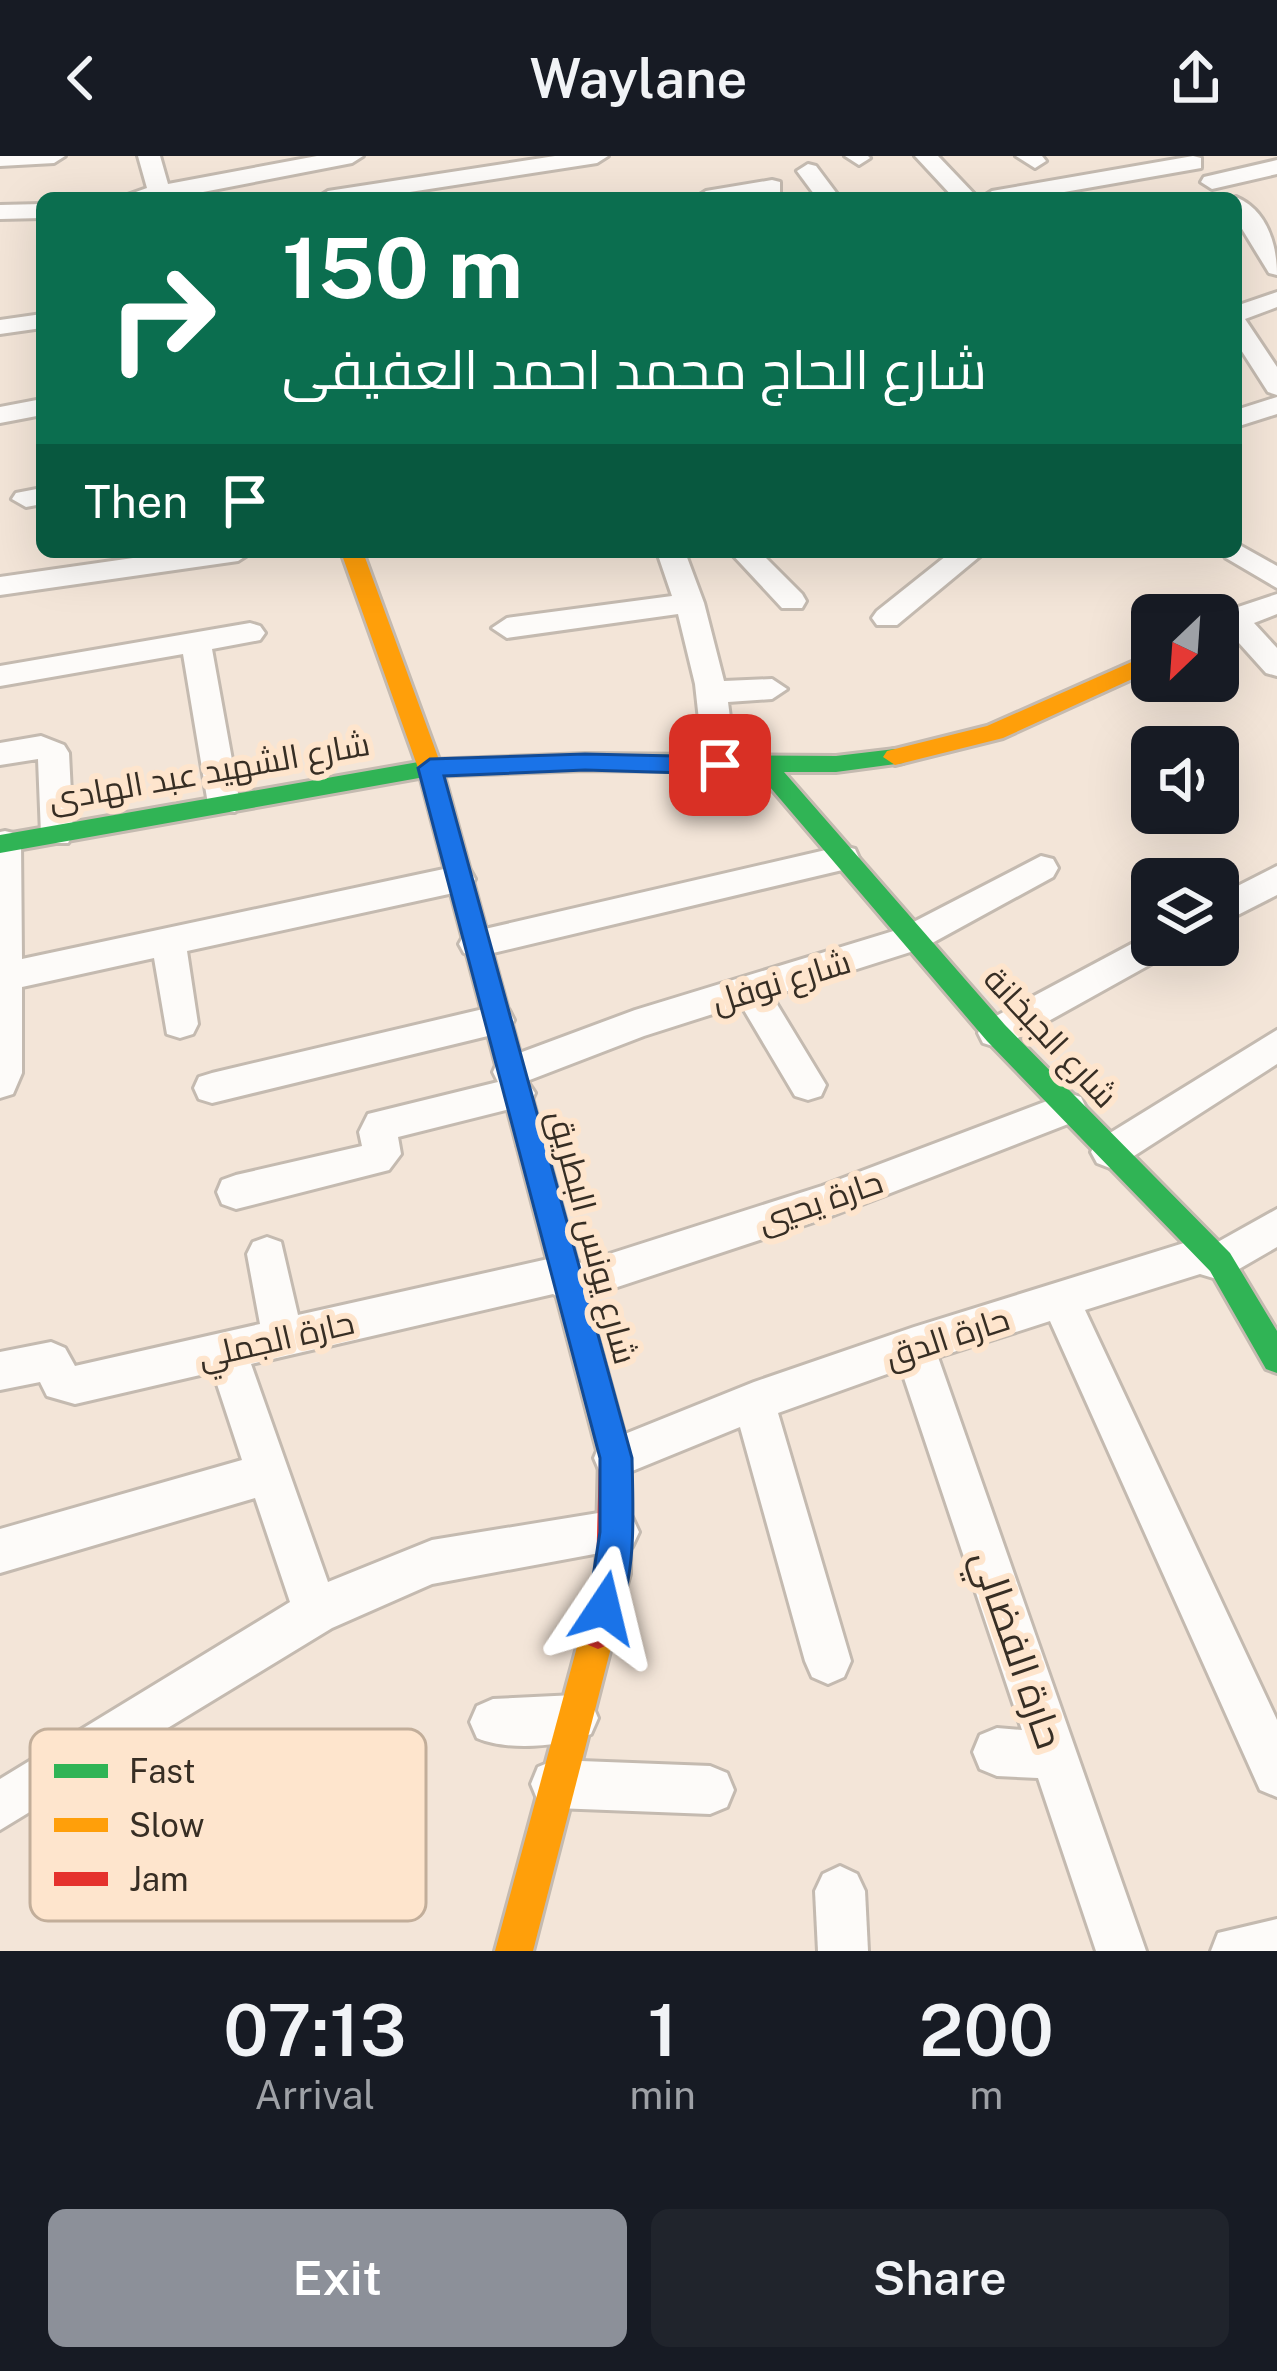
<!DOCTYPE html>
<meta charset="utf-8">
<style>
body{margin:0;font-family:"Public Sans",Cairo,sans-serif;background:#20242c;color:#f1f3f6;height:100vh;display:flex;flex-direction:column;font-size:45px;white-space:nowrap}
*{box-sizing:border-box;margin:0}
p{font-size:39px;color:#9ea1a6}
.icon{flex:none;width:66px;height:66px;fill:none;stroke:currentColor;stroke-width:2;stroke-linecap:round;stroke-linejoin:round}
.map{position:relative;height:1795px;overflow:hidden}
.sheet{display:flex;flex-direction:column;background:#171b24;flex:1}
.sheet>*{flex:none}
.top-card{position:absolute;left:36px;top:36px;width:1206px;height:366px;border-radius:18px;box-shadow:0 12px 48px #0002;background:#0b6e4f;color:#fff;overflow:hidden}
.needle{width:78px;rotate:205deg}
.fabs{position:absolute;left:1131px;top:438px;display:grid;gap:24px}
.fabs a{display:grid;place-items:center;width:108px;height:108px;border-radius:18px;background:#171b24;box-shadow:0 12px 48px #0002;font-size:60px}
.pin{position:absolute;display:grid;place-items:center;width:102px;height:102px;color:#fff;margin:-51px;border-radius:24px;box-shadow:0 6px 18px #0006}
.me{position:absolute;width:132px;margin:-66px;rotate:10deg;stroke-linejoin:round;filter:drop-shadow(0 0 9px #0008)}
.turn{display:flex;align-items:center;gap:42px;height:252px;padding:0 48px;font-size:54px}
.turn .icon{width:156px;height:156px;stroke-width:2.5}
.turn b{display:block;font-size:84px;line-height:102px}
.then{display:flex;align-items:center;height:114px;padding:0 48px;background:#0003;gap:24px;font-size:45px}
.eta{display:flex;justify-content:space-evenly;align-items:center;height:204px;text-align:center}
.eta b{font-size:72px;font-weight:600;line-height:84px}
.button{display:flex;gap:24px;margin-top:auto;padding:24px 48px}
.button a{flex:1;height:138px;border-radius:18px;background:#8c9099;color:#fff;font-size:48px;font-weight:600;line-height:138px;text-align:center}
.button a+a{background:#20242c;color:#f1f3f6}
header{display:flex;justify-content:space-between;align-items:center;height:156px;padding:0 48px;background:#171b24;font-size:54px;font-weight:600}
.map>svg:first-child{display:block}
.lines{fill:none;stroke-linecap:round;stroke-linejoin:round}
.street-casing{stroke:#c4bab0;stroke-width:6}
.fast-casing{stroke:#c4bab0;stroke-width:6}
.slow-casing{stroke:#c4bab0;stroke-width:6}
.jam-casing{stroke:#c4bab0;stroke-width:6}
.street{fill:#fdfbf9;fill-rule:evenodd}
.fast{fill:#30b455;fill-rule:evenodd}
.slow{fill:#ff9f0a;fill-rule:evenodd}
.jam{fill:#e5322d;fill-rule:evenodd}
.route{fill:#1a73e8;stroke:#114b97;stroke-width:3}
.labels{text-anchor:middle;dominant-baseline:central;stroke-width:12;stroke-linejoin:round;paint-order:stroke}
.street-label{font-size:33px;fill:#372e24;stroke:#fee5cd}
.near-street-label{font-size:39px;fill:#372e24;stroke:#fee5cd}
.key{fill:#fee5cd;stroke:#c2ae9a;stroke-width:3}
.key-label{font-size:33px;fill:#372e24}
</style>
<header><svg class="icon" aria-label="back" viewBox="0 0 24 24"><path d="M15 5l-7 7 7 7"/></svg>Waylane<svg class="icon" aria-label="share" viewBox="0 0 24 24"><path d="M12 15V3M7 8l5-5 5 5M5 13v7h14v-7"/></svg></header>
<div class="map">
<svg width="1277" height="1795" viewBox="0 0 1277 1795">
<rect width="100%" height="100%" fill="#f3e5d8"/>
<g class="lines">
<g class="street-casing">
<g id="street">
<polygon points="0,0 65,0 54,7 0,10"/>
<polygon points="138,0 160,0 168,28 317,0 363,0 352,7 172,42 119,42 147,32"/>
<polygon points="555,0 608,0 597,7 371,42 317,42 328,35"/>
<polygon points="845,0 868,0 870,2 859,9"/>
<polygon points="915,0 938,0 978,42 954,42"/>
<polygon points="1016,0 1042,0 1046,5 1035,12"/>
<polygon points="1193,0 1201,2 1201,12 1030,42 981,42 992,35"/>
<polygon points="1277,4 1277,18 1212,33 1201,26 1204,21"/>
<polygon points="808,8 816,10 840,42 817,42 797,15"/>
<polygon points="772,24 780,26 780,36 746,42 695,42 706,35"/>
<path d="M1236 41C1267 54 1277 89 1277 119L1269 117 1236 63Z"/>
<polygon points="42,48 42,62 0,63 0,49"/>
<polygon points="1277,136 1277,151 1245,163 1277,211 1277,239 1268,236 1236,186 1236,150"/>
<polygon points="42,158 42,172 0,178 0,164"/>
<polygon points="1277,241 1277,258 1236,271 1236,254"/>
<polygon points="42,243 42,259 0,267 0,251"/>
<polygon points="42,332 42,348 26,351 12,343 16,337"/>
<polygon points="1236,387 1277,410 1277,432 1226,402 1222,396 1236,396"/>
<polygon points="175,396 252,396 238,405 0,439 0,421"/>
<polygon points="657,396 685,396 704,447 724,525 772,523 787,533 772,543 728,546 736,609 731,617 709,617 704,609 695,528 678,458 507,482 492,472 507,462 672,440"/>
<polygon points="730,396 760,396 802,438 806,445 802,452 782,452"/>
<polygon points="951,396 985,396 897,469 877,469 872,462 877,455"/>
<polygon points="1277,438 1277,458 1254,467 1277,492 1277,520 1266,517 1230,477 1218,481 1218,460 1223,456"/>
<polygon points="250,467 260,470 265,477 260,484 212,493 240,648 235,656 213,656 208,648 183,498 0,530 0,510"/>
<polygon points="41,580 64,589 69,597 73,678 68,687 46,687 41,678 38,603 0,609 0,587"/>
<polygon points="5,675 17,678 21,687 22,803 458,710 470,714 475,723 470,732 458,736 187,795 198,868 193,878 180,882 167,878 154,802 22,831 22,917 13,938 0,942 0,676"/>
<polygon points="843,690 855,693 859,702 855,711 476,801 464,797 459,788 464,779 476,775"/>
<polygon points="1041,700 1053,703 1058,712 1053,721 923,792 772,840 826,929 821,940 808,944 795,940 741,849 644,880 527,925 535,937 530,948 398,981 401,998 389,1014 236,1053 222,1048 217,1036 222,1024 236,1019 362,990 359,976 368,958 498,926 493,916 498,905 635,854 900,773"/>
<polygon points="1277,710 1277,739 1218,769 1218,740"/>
<polygon points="1152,777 1152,789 1174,789 1169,798 1009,887 996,891 983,887 978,877 983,867"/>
<polygon points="496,850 509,854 514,864 509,874 496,878 212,947 199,943 194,932 199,921 212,917"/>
<polygon points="1277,874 1277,908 1123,1007 1110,1012 1097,1007 1091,996 1097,985"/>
<polygon points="1068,937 1081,941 1086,952 1081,963 826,1062 569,1147 553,1138 251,1208 328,1426 432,1384 617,1354 632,1361 639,1376 632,1391 432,1428 332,1472 0,1674 0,1623 290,1446 255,1342 0,1417 0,1373 242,1304 213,1216 75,1248 47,1240 40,1226 0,1234 0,1196 51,1186 65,1192 75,1210 260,1168 247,1098 253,1086 267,1081 281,1086 298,1159 566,1099 581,1107 822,1030"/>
<polygon points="1277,1053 1277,1091 1220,1124 1200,1118 1085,1154 1277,1564 1277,1641 1260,1634 1050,1165 938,1201 1146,1795 1096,1795 1038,1622 997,1620 980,1613 973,1596 980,1579 997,1572 1022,1574 901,1213 778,1257 851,1505 844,1521 828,1528 812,1521 805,1505 740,1271 615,1322 600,1316 594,1302 600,1288 754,1226 914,1171 1200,1082 1216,1087"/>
<path d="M575 1539 591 1546 598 1562 591 1578C561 1591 507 1595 477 1582L470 1566 477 1550 493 1543Z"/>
<polygon points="555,1604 710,1610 727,1617 734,1634 727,1651 710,1658 555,1652 538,1645 531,1628 538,1611"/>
<polygon points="840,1710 857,1718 865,1735 868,1795 818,1795 815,1735 823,1718"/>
<polygon points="1277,1763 1277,1795 1211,1795 1218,1777"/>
</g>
</g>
<g class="fast-casing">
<polygon id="fast" points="895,593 903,595 907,601 903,607 836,616 784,616 1005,869 1230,1097 1277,1175 1277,1217 1266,1213 1210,1115 987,885 757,616 585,614 430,620 0,697 0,679 430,604 585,598 836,600"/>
</g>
<g class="slow-casing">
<g id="slow">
<polygon points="341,396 363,396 442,612 545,989 541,997 531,1001 521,997 517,989 418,612"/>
<polygon points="1152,497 1152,514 1003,582 895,609 883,601 887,595 987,570"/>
<polygon points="598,1459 610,1464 615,1476 533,1795 495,1795 581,1476 586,1464"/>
</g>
</g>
<g class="jam-casing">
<polygon id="jam" points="531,977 541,981 545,989 631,1302 630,1418 610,1488 598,1493 586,1488 581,1476 596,1418 599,1302 517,989 521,981"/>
</g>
<use href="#street" class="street"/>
<use href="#fast" class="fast"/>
<use href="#slow" class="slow"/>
<use href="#jam" class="jam"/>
</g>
<path class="route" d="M585 598 720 601 732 609 720 618 585 614 444 620 632 1302C633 1355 637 1414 617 1464L604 1469 592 1464 588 1452 600 1376V1302L418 612 430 603Z"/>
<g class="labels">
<g class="street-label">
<text transform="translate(209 615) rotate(-10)">شارع الشهيد عبد الهادى</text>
<text transform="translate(781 825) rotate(-17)">شارع نوفل</text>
<text transform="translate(1051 881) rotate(47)">شارع الجبخانة</text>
<text transform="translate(820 1045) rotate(-19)">حارة يحيي</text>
<text transform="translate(593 1081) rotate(75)">شارع يونس البطريق</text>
<text transform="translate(947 1181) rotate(-18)">حارة الدق</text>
<text transform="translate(276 1183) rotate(-13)">حارة الجملي</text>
</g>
<g class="near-street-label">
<text transform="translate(1018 1493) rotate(71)">حارة الفضالي</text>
</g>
</g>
<rect x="30" y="1573" width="396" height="192" rx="18" class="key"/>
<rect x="54" y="1608" width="54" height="14" fill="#30b455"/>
<rect x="54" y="1662" width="54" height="14" fill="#ff9f0a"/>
<rect x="54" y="1716" width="54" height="14" fill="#e5322d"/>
<g class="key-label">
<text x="129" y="1627">Fast</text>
<text x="129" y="1681">Slow</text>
<text x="129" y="1735">Jam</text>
</g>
</svg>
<div class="fabs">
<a><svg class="needle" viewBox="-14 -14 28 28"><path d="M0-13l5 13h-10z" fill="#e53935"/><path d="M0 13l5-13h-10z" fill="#9ea1a6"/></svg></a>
<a><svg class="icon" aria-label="sound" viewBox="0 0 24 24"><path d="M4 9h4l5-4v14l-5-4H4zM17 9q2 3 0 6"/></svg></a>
<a><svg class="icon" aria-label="layers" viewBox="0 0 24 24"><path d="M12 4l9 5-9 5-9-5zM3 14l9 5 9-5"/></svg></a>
</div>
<div class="pin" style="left:720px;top:609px;background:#d93025"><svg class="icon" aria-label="arrive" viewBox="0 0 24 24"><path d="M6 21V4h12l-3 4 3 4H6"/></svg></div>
<svg class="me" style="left:604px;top:1452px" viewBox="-20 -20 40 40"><path d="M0-17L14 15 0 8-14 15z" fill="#1a73e8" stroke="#fff" stroke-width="4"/></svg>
<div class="top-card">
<div class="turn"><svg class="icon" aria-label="right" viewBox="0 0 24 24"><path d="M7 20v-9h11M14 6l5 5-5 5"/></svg><div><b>150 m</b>شارع الحاج محمد احمد العفيفى</div></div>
<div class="then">Then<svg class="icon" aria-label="arrive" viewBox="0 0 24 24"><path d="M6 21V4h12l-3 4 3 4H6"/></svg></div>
</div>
</div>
<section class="sheet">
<div class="eta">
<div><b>07:13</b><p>Arrival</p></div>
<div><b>1</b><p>min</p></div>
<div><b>200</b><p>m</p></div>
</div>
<div class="button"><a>Exit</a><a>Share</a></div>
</section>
